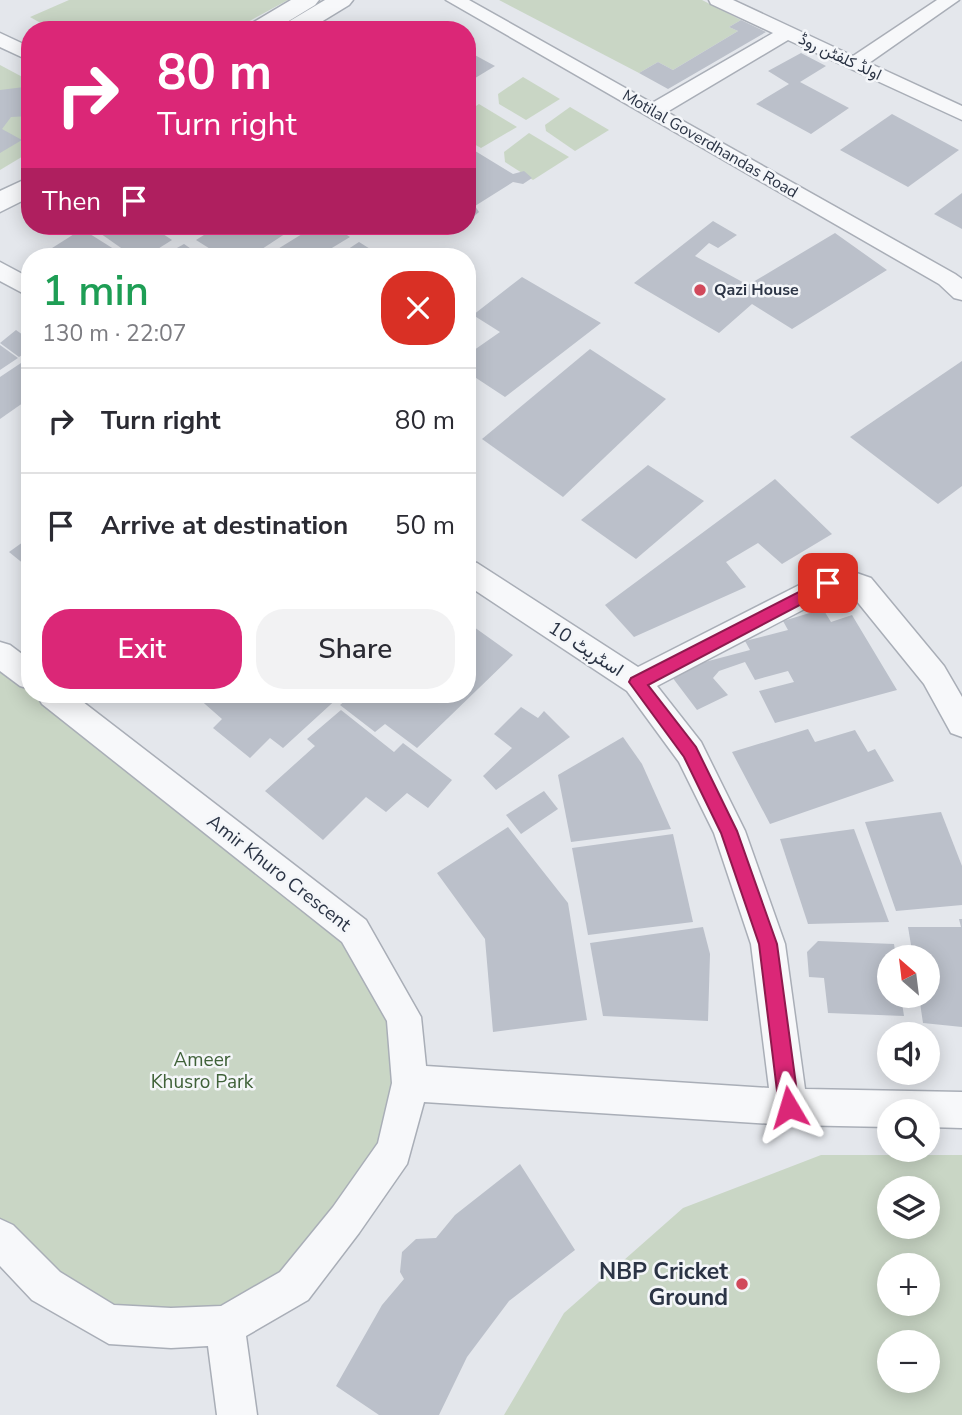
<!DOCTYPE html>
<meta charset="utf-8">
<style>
body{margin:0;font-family:"Nunito Sans",Vazirmatn,sans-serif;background:#f2f2f3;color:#2b2b33;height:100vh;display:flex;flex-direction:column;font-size:26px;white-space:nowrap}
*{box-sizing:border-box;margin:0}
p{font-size:23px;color:#7c7c81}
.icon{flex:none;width:38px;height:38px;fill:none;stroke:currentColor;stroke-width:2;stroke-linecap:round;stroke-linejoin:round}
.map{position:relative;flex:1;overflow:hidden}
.details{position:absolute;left:21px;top:248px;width:455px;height:455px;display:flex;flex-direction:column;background:#fff;border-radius:28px;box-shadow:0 4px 18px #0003}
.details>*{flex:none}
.hud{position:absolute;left:21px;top:21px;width:455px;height:214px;border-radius:28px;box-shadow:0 4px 18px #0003;background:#db2777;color:#fff;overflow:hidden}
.needle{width:46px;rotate:332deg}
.controls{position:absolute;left:877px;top:945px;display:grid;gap:14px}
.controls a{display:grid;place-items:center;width:63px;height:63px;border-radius:50%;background:#fff;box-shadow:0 4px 18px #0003;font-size:35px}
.pin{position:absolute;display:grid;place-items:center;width:60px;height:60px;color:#fff;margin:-30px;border-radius:14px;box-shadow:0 4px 10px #0006}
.me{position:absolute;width:77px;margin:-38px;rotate:353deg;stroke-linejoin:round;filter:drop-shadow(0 0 5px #0008)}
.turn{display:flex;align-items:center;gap:24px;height:147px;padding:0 21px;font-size:32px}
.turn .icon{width:91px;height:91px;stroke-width:2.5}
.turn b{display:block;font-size:49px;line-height:60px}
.then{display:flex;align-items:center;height:66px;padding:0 21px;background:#0003;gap:14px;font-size:26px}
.round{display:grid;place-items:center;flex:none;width:74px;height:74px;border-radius:28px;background:#f2f2f3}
.head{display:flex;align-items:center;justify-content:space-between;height:119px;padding:0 21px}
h1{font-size:42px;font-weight:600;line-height:52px;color:#1e9e55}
.primary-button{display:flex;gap:14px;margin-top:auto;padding:14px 21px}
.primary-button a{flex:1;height:80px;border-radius:28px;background:#db2777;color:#fff;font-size:28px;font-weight:600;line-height:80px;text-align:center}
.primary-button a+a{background:#f2f2f3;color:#2b2b33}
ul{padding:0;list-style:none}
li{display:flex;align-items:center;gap:21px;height:105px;padding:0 21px;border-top:2px solid #e1e1e2}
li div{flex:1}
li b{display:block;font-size:26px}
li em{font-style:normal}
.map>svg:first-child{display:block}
.green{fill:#c9d6c5;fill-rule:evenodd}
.building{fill:#bbc0ca}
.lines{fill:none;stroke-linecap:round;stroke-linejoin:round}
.minor-casing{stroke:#a9aeb7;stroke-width:3}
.tertiary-casing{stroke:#a9aeb7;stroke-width:3}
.minor{fill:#f7f8fa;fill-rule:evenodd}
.tertiary{fill:#f7f8fa;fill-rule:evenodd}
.route{fill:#db2777;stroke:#8e194d;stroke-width:2}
.poi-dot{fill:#d1495b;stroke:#f4f6f9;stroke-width:2.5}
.labels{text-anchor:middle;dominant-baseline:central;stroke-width:5;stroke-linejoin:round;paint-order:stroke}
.far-street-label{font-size:16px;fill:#2b3445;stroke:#f4f6f9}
.far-poi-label{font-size:16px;font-weight:bold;fill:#2b3445;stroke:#f4f6f9;text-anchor:start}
.street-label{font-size:19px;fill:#2b3445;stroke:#f4f6f9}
.park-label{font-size:19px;fill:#3f6138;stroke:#f4f6f9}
.near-poi-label{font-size:23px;font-weight:bold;fill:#2b3445;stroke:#f4f6f9;text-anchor:end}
</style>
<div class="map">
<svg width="962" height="1415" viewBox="0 0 962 1415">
<rect width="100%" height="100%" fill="#e4e7ec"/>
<g class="green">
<polygon points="69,0 288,0 233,30 53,30 30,17"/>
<polygon points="499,0 702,0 741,20 729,27 738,31 673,70 658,62 639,73"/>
<polygon points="0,65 30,81 30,152 0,170"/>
<polygon points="523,77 560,99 526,120 499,104 498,94"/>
<polygon points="479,104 517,127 481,148 467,140 467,112"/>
<polygon points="570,107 609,130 575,151 546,131 545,125"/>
<polygon points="529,133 569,157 533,180 505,162 504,152"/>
<polygon points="0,654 30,677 30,695 52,695 354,931 404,1017 394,1151 294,1286 218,1323 109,1324 0,1238"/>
<path d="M821 1155H962V1415H504L564 1313 683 1208ZM889 1188H928V1227H889ZM928 1265V1304H889V1265ZM928 1342V1381H889V1342Z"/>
</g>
<g class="building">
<polygon points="741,20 766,32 668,89 639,73 658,62 673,70 738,31 729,27"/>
<polygon points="471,53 495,66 467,83 467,56"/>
<polygon points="801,53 826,66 800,82 849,108 811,134 756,104 789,84 768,71"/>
<polygon points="24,87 24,94 30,93 30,116 11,117 2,129 22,140 0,153 0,90"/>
<polygon points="892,114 959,150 908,187 840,150"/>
<polygon points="467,146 513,174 524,171 532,178 523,184 513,182 475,206 479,212 471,219 467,219"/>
<polygon points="962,193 962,229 934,214"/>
<polygon points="713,221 737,235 718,248 709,243 695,256 748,285 835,233 887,270 792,329 752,304 719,333 634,283"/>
<polygon points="100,226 151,226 172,240 145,257 134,257 94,229"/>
<polygon points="218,226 297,226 250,257 223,257 196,240"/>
<polygon points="315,226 333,226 350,237 317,257 271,257 268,255"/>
<polygon points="82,229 117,251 108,257 38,257"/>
<polygon points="359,242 383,257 336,257"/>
<polygon points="184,244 203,257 161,257"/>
<polygon points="522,277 601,323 505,397 467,372 467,355 500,332 473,315"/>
<polygon points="16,330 30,340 30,350 19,357 0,343"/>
<polygon points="0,345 18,358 0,370"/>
<polygon points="590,349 666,399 563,497 482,439"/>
<polygon points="24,361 30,365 30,398 0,419 0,377"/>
<polygon points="962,361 962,486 938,504 850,437"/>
<polygon points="648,465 704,501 636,559 581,520"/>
<polygon points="775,479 832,534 782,564 758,543 726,562 746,587 634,637 605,605"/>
<polygon points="30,537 30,569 9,552"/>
<polygon points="823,609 831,622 852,615 897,690 775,723 759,691 794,682 788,671 755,680 745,662 719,671 713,678 728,695 697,710 672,677 701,663 750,650 745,641 788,630 783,621"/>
<polygon points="467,622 513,655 417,748 385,724 375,732 340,705 352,695 467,695"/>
<polygon points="199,695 341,695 283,748 270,738 250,758 213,728 222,719 197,697"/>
<polygon points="521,707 538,718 544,711 570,737 496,790 483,776 512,748 494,734"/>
<polygon points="341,710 394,752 403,743 452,780 428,808 407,793 386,812 366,797 323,840 265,791 315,746 307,739"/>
<polygon points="808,729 815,742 855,730 868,752 875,749 894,781 770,824 732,752"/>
<polygon points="623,737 642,764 671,829 571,842 558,775"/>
<polygon points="544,791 558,809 521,834 506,815"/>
<polygon points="941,812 962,866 962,905 896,911 865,822"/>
<polygon points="508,827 568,903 587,1020 493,1032 485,939 437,873"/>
<polygon points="854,829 889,922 808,924 780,839"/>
<polygon points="673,834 693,922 588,935 572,848"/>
<polygon points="959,919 962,919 962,1027 923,1023 919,996 928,996 928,957 913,957 908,927 961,927"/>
<polygon points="703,927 710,954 708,1021 603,1016 590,943"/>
<polygon points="818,941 894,944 896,957 889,957 889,996 901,996 904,1016 828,1013 824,978 809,977 807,952"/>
<polygon points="520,1164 575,1250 509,1301 467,1357 439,1415 379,1415 336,1386 382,1305 404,1279 400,1272 402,1252 416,1239 436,1238 455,1215"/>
</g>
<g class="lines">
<g class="minor-casing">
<g id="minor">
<polygon points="446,0 469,0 652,103 773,33 711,4 709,0 733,0 853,56 937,0 959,0 869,63 962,106 962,120 788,40 667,112 955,274 962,279 962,300 954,298 939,284"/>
<polygon points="0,33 30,47 30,61 0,47"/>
<polygon points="0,262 30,278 30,297 0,281"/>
<polygon points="467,560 477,563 638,667 819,575 845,569 871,578 944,666 962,697 962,737 951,733 924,684 851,594 844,591 835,593 657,686 701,742 745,831 785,944 805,1089 962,1092 962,1128 928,1127 928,1111 889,1111 889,1127 789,1125 424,1102 407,1164 359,1233 308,1300 246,1336 257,1415 217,1415 208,1346 171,1348 109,1344 32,1300 0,1266 0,1219 13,1225 60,1272 114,1305 171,1308 221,1306 280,1272 333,1207 378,1143 392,1083 387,1021 342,942 42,704 37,695 74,695 366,920 421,1017 426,1066 769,1088 751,944 714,833 679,762 627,691 467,585"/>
<polygon points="0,642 10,645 30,660 30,689 20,686 0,671"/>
</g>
</g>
<g class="tertiary-casing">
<g id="tertiary">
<polygon points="291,0 319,0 315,5 274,30 245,30 249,25"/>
<polygon points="325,0 353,0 349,5 308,30 279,30 283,25"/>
<polygon points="30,177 30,197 0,212 0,191"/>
</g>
</g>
<use href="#minor" class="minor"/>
<use href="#tertiary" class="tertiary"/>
</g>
<polygon class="route" points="828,577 834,579 836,583 834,587 648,685 696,747 737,831 777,944 799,1107 796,1114 789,1116 782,1114 779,1107 759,944 721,833 684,757 629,682 631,678"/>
<g class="poi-dot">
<circle cx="700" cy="290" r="7"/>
<circle cx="742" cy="1284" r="7"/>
</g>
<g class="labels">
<g class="far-street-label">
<text transform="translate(840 57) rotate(25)">اولڈ کلفٹن روڈ</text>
<text transform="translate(710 144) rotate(30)">Motilal Goverdhandas Road</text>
</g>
<g class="far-poi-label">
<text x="714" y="290">Qazi House</text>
</g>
<g class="street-label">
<text transform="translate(586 649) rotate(33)">اسٹریٹ 10</text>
<text transform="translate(279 873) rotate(38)">Amir Khuro Crescent</text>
</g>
<g class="park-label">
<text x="202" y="1060">Ameer<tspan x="202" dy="22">Khusro Park</tspan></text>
</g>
<g class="near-poi-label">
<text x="728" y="1271">NBP Cricket<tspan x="728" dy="26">Ground</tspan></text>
</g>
</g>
</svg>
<div class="controls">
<a><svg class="needle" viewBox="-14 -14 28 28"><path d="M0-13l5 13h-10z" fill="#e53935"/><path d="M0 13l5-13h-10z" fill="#7c7c81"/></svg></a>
<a><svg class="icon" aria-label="sound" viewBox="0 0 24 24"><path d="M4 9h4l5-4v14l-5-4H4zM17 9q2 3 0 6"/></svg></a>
<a><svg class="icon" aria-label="search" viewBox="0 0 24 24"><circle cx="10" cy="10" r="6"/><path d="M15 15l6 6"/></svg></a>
<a><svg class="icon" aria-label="layers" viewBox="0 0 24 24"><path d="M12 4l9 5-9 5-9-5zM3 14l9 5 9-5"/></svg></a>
<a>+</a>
<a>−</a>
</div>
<div class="pin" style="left:828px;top:583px;background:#d93025"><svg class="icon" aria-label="arrive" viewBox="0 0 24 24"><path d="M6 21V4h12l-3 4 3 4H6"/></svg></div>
<svg class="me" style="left:789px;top:1107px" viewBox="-20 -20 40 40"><path d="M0-17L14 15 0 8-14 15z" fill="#db2777" stroke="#fff" stroke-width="4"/></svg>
<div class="hud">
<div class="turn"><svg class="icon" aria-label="right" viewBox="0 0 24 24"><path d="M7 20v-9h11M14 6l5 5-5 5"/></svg><div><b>80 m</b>Turn right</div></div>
<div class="then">Then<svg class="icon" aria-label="arrive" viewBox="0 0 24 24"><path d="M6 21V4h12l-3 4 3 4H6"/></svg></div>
</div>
<section class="details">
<div class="head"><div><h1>1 min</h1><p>130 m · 22:07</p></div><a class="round" style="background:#d93025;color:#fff"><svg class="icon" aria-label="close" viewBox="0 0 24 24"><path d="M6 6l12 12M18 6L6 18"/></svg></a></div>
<ul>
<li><svg class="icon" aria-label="right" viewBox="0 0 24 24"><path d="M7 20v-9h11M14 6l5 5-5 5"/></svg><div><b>Turn right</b></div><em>80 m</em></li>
<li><svg class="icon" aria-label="arrive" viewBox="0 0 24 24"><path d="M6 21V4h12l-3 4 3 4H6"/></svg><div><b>Arrive at destination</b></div><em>50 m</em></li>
</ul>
<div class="primary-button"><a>Exit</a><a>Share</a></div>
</section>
</div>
